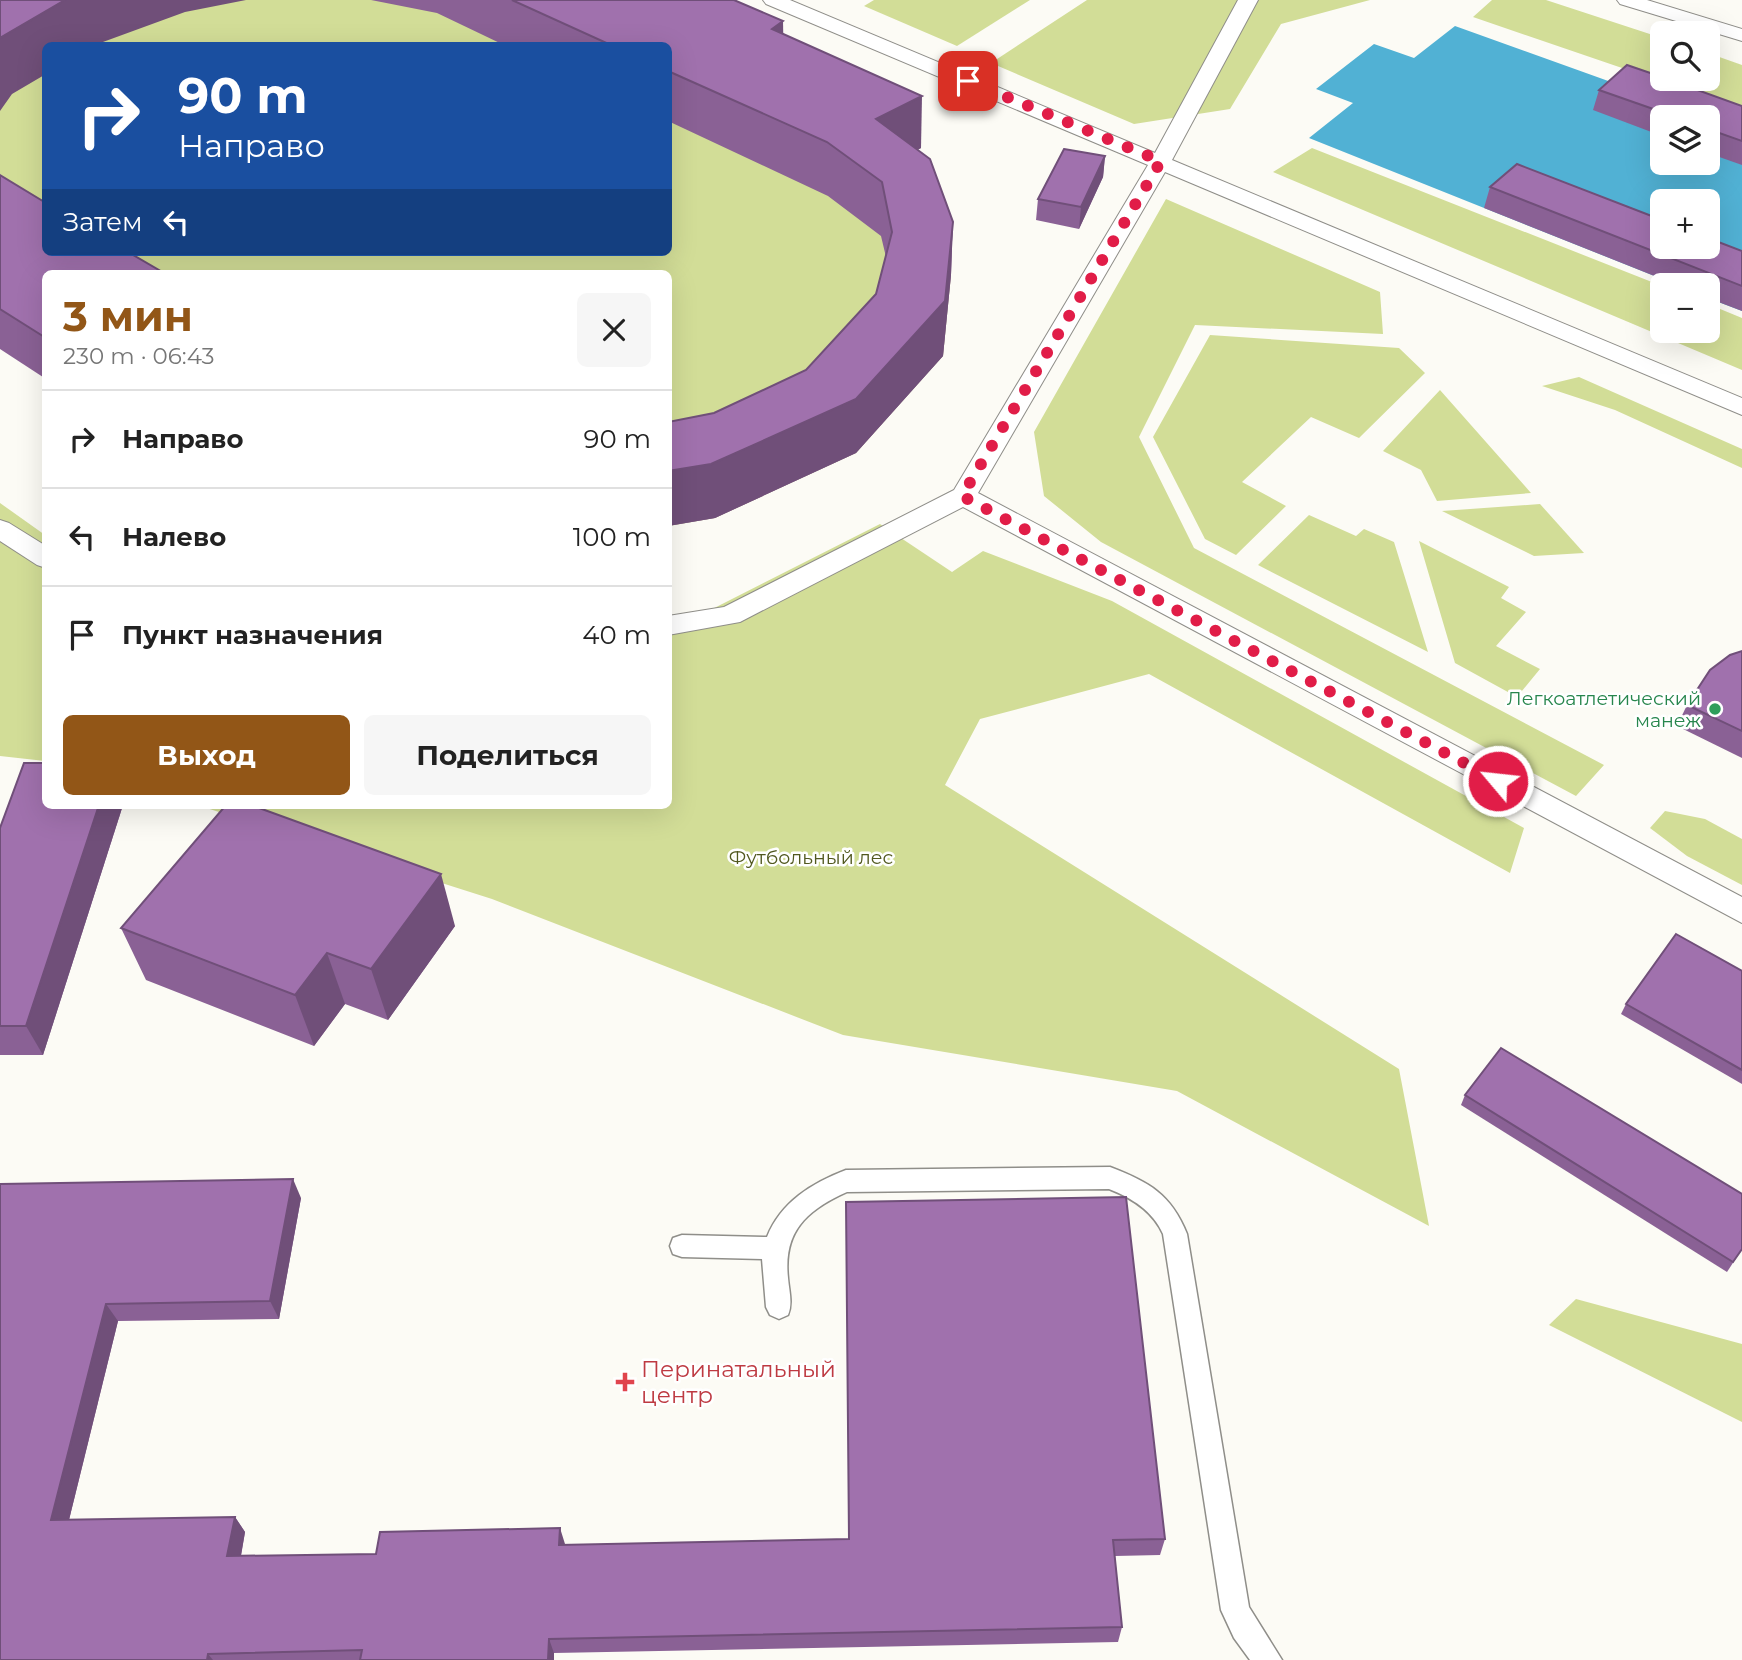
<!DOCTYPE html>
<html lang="ru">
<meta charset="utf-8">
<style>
body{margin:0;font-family:Montserrat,sans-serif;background:#f6f6f6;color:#222;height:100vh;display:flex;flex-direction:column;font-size:26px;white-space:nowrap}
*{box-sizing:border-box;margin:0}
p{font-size:23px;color:#767676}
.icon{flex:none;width:38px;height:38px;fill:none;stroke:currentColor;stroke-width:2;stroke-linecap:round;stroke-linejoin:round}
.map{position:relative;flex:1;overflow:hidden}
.details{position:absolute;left:42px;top:270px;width:630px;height:539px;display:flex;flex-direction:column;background:#fff;border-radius:10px;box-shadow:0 7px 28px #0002}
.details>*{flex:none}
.guide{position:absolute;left:42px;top:42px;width:630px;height:214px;border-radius:10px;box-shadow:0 7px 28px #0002;background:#1a4fa0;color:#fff;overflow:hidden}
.buttons{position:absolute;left:1650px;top:21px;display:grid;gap:14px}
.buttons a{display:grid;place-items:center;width:70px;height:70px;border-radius:10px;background:#fff;box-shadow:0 7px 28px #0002;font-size:35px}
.pin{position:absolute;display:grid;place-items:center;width:60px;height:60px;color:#fff;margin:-30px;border-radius:14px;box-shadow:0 4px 10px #0006}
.me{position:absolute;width:77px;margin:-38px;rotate:298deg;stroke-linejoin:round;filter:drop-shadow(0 0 5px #0008)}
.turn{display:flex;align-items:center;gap:24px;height:147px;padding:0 21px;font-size:32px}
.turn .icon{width:91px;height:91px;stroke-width:2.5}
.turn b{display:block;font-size:49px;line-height:60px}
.then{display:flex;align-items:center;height:66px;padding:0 21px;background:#0003;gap:14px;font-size:26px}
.round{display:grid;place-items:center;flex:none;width:74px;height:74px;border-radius:10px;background:#f6f6f6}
.headline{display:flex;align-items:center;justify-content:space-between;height:119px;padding:0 21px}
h1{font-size:42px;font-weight:700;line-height:52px;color:#925617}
.action{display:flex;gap:14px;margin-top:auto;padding:14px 21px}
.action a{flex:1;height:80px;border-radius:10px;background:#925617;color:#fff;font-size:28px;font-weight:700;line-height:80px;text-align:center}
.action a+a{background:#f6f6f6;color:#222}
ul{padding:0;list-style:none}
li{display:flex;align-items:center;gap:21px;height:98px;padding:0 21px;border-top:2px solid #e0e0e0}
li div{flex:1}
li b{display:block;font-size:26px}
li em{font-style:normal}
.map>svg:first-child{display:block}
.green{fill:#d2dd97;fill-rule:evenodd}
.water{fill:#51b1d4;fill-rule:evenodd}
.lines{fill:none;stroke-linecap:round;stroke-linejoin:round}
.service-casing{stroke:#8f8e89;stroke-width:3}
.pedestrian-casing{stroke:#8f8e89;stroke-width:2}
.service{fill:#fff;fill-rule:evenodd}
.pedestrian{fill:#fff;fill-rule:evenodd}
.wall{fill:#8a6195}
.shaded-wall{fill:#704f79}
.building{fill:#a071ad;stroke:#704f79;stroke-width:2}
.route{stroke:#e11d48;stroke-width:12;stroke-dasharray:0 21.6}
.leisure-dot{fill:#2e9e5b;stroke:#fff;stroke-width:2.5}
.health-dot{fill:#e0444e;stroke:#fff;stroke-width:2.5}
.labels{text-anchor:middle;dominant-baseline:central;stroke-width:5;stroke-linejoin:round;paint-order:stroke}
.leisure-label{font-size:19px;fill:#27864d;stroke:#fff;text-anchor:end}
.park-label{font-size:19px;fill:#51581f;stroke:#fff}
.near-health-label{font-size:23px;fill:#be3a42;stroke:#fff;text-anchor:start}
</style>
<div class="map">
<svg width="1742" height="1660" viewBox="0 0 1742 1660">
<rect width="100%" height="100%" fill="#fcfbf5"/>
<g class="green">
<path d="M135 0H586L625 17 876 172 928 213 951 275 943 356 856 453 715 518 669 526 668 273H46L0 349V63ZM46 46H668V252H46Z"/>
<polygon points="874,0 1030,0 957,46 864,6"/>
<polygon points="1087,0 1370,0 1281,24 1230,109 1134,124 991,63"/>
<polygon points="1492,0 1546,0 1662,38 1662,79 1708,79 1708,53 1742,65 1742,109 1473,17"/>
<polygon points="1312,148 1662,286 1662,331 1708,331 1708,304 1742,318 1742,370 1273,172"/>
<polygon points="1166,199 1380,292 1383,334 1195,325 1139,437 1194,548 1604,765 1576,796 1101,542 1044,496 1034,432"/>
<polygon points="1210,335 1399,348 1425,373 1359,438 1311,417 1242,482 1286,506 1236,555 1205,539 1153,437"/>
<polygon points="1579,377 1742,449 1742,468 1615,410 1542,386"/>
<polygon points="1440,390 1531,493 1437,501 1421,470 1383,451"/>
<polygon points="0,503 45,535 45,761 0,756"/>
<polygon points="1540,504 1584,553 1534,556 1442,511"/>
<polygon points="1309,515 1356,536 1364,529 1394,542 1428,652 1258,565"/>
<polygon points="880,524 952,572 983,551 1112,601 1524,828 1510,873 1149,674 980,719 945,785 1399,1069 1429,1226 1177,1091 843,1035 492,899 197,805 668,805 669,631"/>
<polygon points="1419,541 1509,587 1501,598 1526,612 1496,646 1540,669 1517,697 1455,663"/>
<polygon points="1665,811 1705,819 1742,839 1742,885 1687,856 1650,828"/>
<polygon points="1576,1299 1742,1344 1742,1422 1549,1325"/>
</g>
<path class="water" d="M1455 26 1742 129V311L1708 298V285H1677L1309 138 1353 103 1316 89 1374 44 1414 58ZM1662 117H1708V163H1662ZM1662 201H1708V247H1662Z"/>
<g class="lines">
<g class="service-casing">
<path id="service" d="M1110 1167C1149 1182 1171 1194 1187 1234L1249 1607 1282 1660H1250L1234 1638 1221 1610 1163 1234C1153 1211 1132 1198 1109 1189L847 1192C807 1210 783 1231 788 1278 789 1291 793 1303 788 1315L779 1319 770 1315 766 1307 762 1259 682 1257 673 1254 670 1246 673 1238 682 1235 767 1237C781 1202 812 1183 846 1170Z"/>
</g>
<g class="pedestrian-casing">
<g id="pedestrian">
<polygon points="763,0 790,0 1155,153 1238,0 1258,0 1172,160 1742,398 1742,415 1165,172 978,493 1742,897 1742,923 963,507 740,622 668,635 668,616 724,607 954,490 1148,165 766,4"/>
<polygon points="1617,0 1647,0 1742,29 1742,41 1620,4"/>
<polygon points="0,520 9,523 46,546 46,568 37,565 0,541"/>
</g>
</g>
<use href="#service" class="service"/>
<use href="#pedestrian" class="pedestrian"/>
</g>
<g class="wall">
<polygon points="371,0 734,0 783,34 921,148 917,150 953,222 951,275 943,356 856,453 715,518 668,526 668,422 714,413 806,370 876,294 886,257 881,236 828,196 668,121 668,46 506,46 437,13"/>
<polygon points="1599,90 1742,106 1742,165 1708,153 1708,117 1662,117 1662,136 1593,110"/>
<polygon points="1105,156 1103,177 1079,229 1036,220 1038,199"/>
<polygon points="0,175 46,273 46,379 0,349"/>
<polygon points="1490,187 1742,251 1742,311 1708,298 1708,285 1677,285 1484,208"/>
<polygon points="1742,651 1742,758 1677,726 1687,705"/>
<polygon points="46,805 123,805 43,1055 0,1055 0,828"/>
<polygon points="455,926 388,1020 345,1004 314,1046 146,980 121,928"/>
<polygon points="1742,971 1742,1084 1621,1014 1626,1004"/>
<polygon points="1465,1095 1742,1249 1727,1272 1461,1105"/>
<polygon points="0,1184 301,1198 279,1319 118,1321 69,1520 235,1517 245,1532 241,1556 376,1554 565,1544 565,1545 1165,1539 1160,1555 1115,1556 1122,1627 1118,1642 554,1653 554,1660 0,1660"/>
</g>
<g class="shaded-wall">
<polygon points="0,0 246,0 185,12 92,46 46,46 46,74 12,94 0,111"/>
<polygon points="783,21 784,73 772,29"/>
<polygon points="922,96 921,148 876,172 876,119"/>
<polygon points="1105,156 1103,177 1079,229 1081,207"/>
<polygon points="953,222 951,275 943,356 856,453 715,518 668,526 668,471 856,399"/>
<polygon points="99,805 123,805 43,1055 26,1026"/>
<polygon points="441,874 455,926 388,1020 371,969"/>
<polygon points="327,953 345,1004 314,1046 295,995"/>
<polygon points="293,1179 301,1198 279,1319 270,1301"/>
<polygon points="106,1304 118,1321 65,1536 51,1520"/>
<polygon points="235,1517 245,1532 238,1572 227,1556"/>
<polygon points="560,1528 565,1544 564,1561 559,1545"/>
<polygon points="549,1639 554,1653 554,1660 548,1660"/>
<polygon points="208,1654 213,1660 207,1660"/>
</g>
<g class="building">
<polygon points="0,0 65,0 0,38"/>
<polygon points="512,0 734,0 783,21 772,29 922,96 876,119 930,159 953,222 945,301 856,399 711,464 668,471 668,422 714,413 806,370 876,294 892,232 882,182 827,142 668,71 668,46 613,46"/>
<polygon points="1627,65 1662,77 1662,79 1667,79 1742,106 1742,141 1708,129 1708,117 1676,117 1599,90"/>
<polygon points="1064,149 1105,156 1081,207 1038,199"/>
<polygon points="1517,164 1662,220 1662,247 1708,247 1708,238 1742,251 1742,286 1490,187"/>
<polygon points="0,175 46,203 46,252 128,252 164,273 46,273 46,338 0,309"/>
<polygon points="1742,651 1742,731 1687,705 1710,670 1730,655"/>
<polygon points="24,763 46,763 46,805 99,805 26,1026 0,1026 0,828"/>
<polygon points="226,805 251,805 441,874 371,969 327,953 295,995 121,928"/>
<polygon points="1676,934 1742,971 1742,1070 1626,1004"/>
<polygon points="1501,1048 1742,1194 1742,1249 1733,1262 1465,1095"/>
<polygon points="293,1179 270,1301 106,1304 51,1520 235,1517 227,1556 376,1554 380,1532 560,1528 559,1545 849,1539 846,1202 1126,1197 1165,1539 1113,1540 1122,1627 549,1639 548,1660 360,1660 362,1650 208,1654 207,1660 0,1660 0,1184"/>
</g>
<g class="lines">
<polyline class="route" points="968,81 1161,161 962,496 1498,781"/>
</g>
<circle class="leisure-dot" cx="1715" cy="709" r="7"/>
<path class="health-dot" d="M621.5 1371.5h7v7h7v7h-7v7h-7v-7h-7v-7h7z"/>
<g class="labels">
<g class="leisure-label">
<text x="1701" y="698">Легкоатлетический<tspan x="1701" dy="22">манеж</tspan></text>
</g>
<g class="park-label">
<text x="811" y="857">Футбольный лес</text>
</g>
<g class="near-health-label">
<text x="641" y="1369">Перинатальный<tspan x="641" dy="26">центр</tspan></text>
</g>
</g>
</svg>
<div class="buttons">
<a><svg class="icon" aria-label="search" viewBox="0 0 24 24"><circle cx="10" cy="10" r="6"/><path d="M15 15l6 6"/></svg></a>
<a><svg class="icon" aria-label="layers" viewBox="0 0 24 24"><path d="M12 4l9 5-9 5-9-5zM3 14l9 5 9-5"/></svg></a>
<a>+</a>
<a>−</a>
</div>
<div class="pin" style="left:968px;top:81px;background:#d93025"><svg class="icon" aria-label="arrive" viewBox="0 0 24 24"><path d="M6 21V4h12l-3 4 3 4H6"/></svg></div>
<svg class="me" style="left:1498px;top:781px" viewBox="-20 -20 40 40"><circle r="17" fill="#e11d48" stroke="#fff" stroke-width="3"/><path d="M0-11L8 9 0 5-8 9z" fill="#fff"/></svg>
<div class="guide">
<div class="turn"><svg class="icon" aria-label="right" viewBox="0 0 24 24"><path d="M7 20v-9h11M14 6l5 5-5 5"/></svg><div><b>90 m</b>Направо</div></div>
<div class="then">Затем<svg class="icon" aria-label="left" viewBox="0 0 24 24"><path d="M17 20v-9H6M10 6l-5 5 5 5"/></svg></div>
</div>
<section class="details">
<div class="headline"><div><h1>3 мин</h1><p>230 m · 06:43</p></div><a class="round"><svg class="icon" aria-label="close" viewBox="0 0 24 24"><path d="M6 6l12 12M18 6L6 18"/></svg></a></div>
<ul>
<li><svg class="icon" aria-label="right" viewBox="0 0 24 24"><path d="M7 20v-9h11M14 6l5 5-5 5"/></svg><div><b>Направо</b></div><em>90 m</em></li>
<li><svg class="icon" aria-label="left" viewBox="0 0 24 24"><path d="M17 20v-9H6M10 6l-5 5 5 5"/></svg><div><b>Налево</b></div><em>100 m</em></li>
<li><svg class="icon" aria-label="arrive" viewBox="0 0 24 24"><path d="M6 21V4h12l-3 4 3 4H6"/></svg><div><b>Пункт назначения</b></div><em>40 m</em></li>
</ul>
<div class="action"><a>Выход</a><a>Поделиться</a></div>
</section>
</div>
